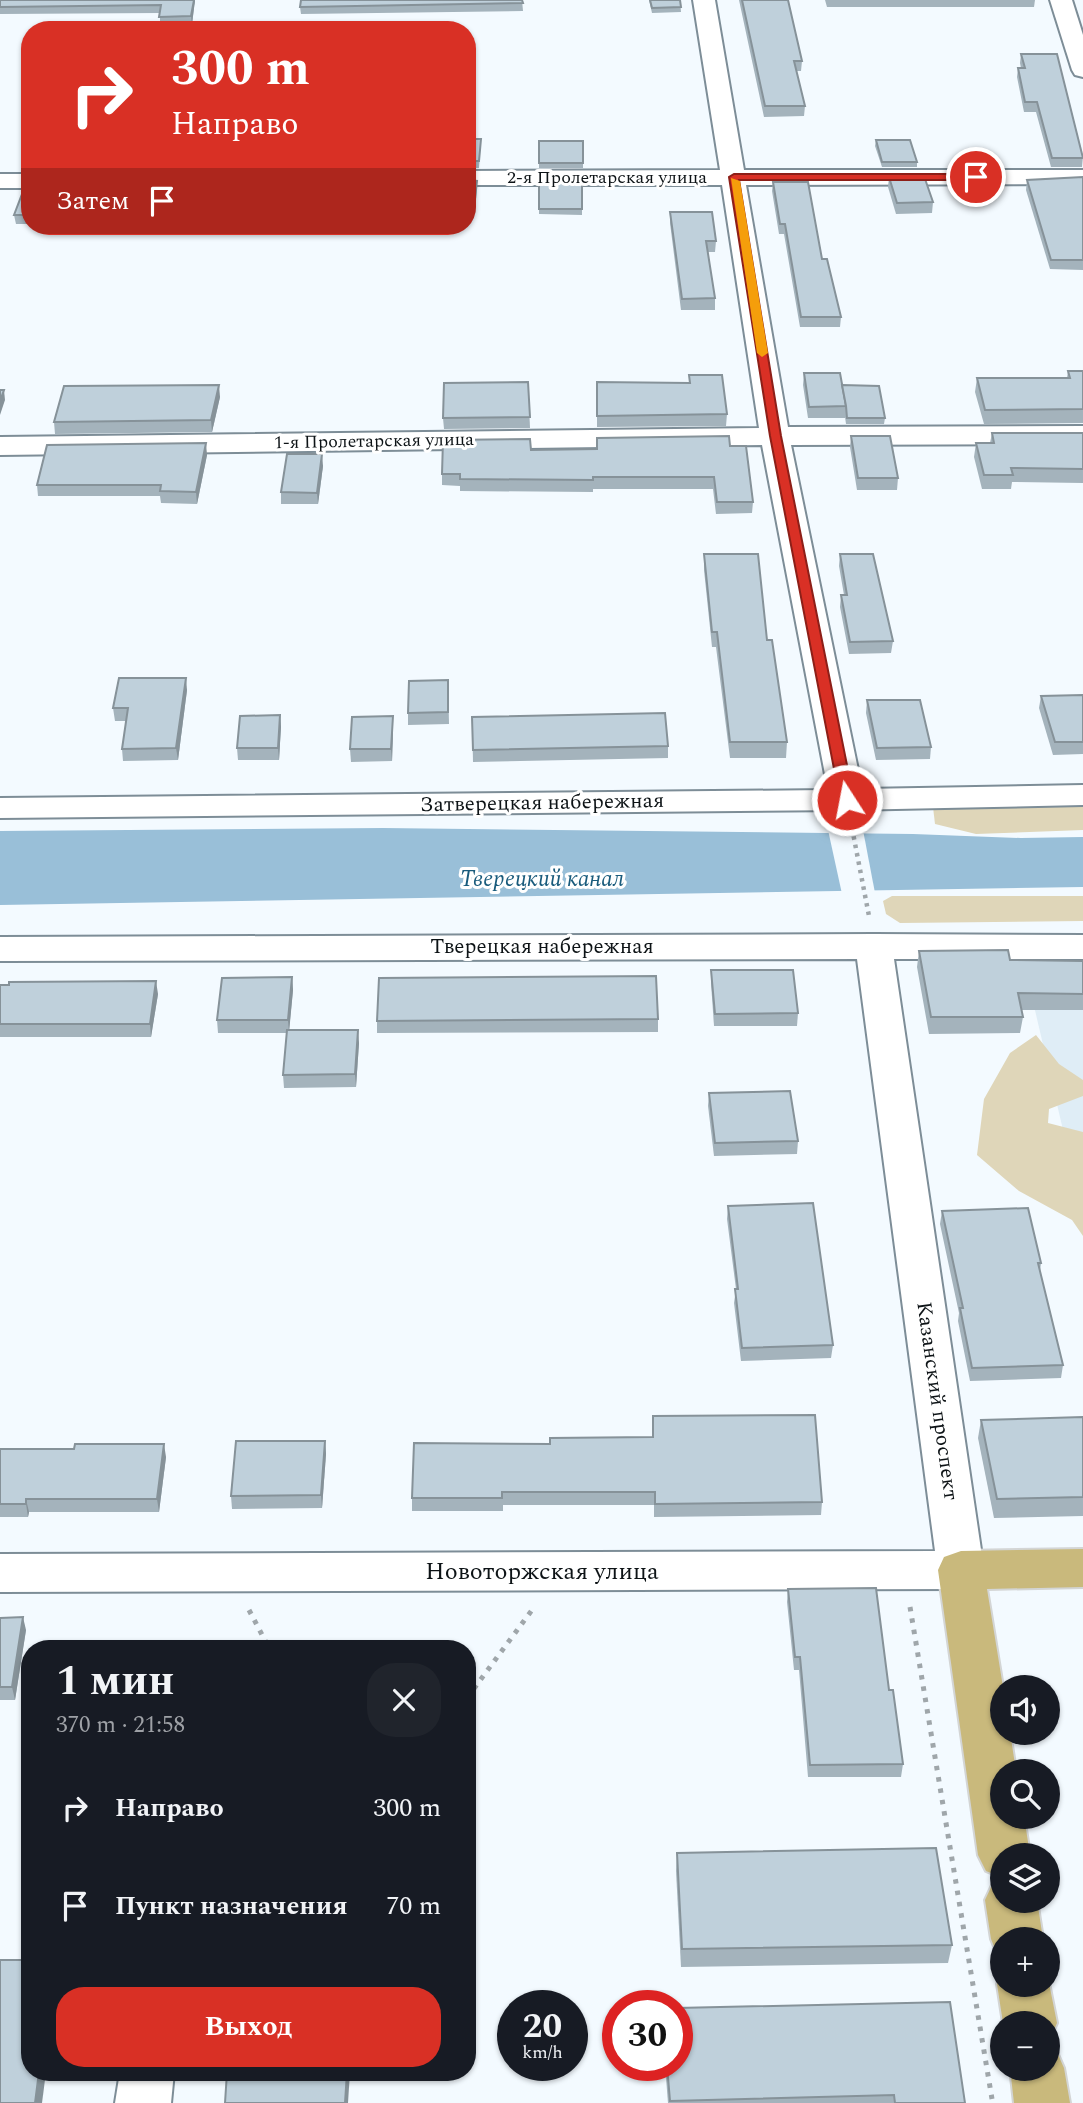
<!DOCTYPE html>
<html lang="ru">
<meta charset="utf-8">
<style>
body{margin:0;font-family:Spectral,serif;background:#20242c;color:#f1f3f6;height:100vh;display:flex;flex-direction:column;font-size:26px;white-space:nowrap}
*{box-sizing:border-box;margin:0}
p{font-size:23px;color:#9ea1a6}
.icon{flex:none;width:38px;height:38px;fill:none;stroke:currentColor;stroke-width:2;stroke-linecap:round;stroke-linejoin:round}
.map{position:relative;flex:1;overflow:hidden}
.drawer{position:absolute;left:21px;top:1640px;width:455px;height:441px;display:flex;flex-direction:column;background:#171b24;border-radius:28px;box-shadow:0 2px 5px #0004}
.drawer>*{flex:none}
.banner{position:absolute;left:21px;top:21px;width:455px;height:214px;border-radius:28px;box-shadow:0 2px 5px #0004;background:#d93025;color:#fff;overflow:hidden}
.tools{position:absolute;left:990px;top:1675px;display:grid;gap:14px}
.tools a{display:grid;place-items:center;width:70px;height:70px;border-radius:50%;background:#171b24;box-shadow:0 2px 5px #0004;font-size:35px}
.speed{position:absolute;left:497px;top:1990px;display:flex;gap:14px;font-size:35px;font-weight:700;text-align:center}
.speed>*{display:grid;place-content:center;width:91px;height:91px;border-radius:50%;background:#171b24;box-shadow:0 2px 5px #0004;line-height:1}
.speed small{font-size:18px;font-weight:400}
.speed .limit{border:10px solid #d22;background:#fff;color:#111}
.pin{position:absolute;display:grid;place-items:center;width:60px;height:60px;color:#fff;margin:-30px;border:4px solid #fff;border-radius:50%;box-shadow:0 2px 7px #0007}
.me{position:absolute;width:77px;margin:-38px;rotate:349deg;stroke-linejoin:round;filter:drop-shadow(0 0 5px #0008)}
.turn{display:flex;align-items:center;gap:24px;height:147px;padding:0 35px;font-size:32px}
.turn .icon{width:91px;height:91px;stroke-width:2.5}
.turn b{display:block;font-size:49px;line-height:60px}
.then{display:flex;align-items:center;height:66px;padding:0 35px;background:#0003;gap:14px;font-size:26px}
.round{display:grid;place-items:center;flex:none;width:74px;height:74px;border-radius:28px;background:#20242c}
.head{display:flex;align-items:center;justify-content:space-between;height:119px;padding:0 35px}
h1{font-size:42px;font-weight:700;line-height:52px}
.primary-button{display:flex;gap:14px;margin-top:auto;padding:14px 35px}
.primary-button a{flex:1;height:80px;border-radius:28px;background:#d93025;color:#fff;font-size:28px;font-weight:700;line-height:80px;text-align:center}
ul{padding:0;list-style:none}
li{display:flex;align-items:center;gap:21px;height:98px;padding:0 35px}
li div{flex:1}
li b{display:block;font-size:26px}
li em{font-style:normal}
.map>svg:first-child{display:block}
.built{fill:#dfedf6}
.green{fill:#dfd6b9}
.water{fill:#99bfd8}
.pier{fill:#f3faff}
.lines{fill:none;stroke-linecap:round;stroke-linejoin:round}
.minor-casing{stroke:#7d8d97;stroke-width:4}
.major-casing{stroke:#d3d5d5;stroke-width:4}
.path-far1{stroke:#9fa6aa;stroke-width:4.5;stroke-dasharray:3.5 5;stroke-linecap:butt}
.path{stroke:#9fa6aa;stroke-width:5;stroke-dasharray:4.5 7;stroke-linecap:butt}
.minor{fill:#fff;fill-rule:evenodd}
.major{fill:#c9b97c;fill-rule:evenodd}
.wall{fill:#a4b3bc}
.shaded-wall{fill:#869299}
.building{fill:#bfd0db;stroke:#869299;stroke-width:2}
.route{fill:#d93025;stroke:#8d1f18;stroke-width:2}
.slow{fill:#f59e0b}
.labels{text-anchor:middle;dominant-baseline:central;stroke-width:6;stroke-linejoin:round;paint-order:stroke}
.far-street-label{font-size:18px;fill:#0d1316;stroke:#fff}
.street-label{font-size:21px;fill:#0d1316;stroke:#fff}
.water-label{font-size:23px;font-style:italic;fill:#195b7c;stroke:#fff}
.near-street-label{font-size:24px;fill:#0d1316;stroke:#fff}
</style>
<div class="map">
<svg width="1083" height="2103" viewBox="0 0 1083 2103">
<rect width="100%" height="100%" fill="#f3faff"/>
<polygon class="built" points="1023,959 1083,959 1083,1147 1067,1147"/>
<g class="green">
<polygon points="1083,803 1083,830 976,834 935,824 933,807"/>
<polygon points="892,896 1083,896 1083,921 900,923 886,914 883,901"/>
<polygon points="1036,1035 1059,1064 1083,1080 1083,1096 1049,1109 1048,1123 1083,1132 1083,1236 1072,1220 1019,1191 977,1155 984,1099 1010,1053"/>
</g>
<polygon class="water" points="383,828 913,834 1021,838 1083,837 1083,887 0,905 0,831"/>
<polygon class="pier" points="828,830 863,830 875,893 842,894"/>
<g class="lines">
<g class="minor-casing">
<g id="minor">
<polygon points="693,0 715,0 744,170 1083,170 1083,184 746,185 788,427 1083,426 1083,444 791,445 862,789 1083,785 1083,805 847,810 0,818 0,798 828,790 762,445 0,455 0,437 759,428 722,185 467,185 467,171 720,170"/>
<polygon points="1050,0 1072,0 1083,35 1083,77 1075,75 1072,70"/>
<rect x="0" y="174" width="30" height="14"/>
<polygon points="874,934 1083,935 1083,959 894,959 984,1570 978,1583 961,1589 0,1592 0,1554 935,1551 857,959 0,961 0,937"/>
<polygon points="120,2072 174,2072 171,2103 115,2103"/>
</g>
</g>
<g class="major-casing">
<g id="major">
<polygon points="1083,1549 1083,1587 987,1589 1003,1687 1003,1732 1010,1732 1016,1771 1003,1771 1003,1816 1024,1816 1030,1855 1003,1855 1003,1878 986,1871 978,1855 938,1570 944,1557 961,1551"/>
<polygon points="1003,1879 1003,1900 1037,1900 1043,1939 1003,1939 1003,1958 998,1956 991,1939 985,1900 993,1883"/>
<polygon points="1003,1972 1003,1984 1048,1984 1048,1978 1057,2023 1049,2041 1048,2023 1003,2023 997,1984"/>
<polygon points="1048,2046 1056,2050 1064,2068 1070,2103 1014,2103 1010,2068 1048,2068"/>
</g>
</g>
<polyline class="path-far1" points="852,828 869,916"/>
<g class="path">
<polyline points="910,1607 992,2099"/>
<polyline points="249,1610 269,1648"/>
<polyline points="467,1698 532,1610"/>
</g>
<use href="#minor" class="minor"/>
<use href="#major" class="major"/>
</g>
<g class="wall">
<polygon points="0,0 195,0 192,24 160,24 160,13 0,14"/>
<polygon points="522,0 523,11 301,14 300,7"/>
<polygon points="649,0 680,0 681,12 652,13"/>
<polygon points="739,0 788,0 802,61 801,71 796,71 805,106 804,116 764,117"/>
<polygon points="825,0 1035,0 1034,7 827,7"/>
<polygon points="1021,54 1083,156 1082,167 1051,167 1036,112 1024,112 1017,77 1018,68 1021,68 1020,63"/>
<polygon points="467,139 481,139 479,168 467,168"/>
<polygon points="876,140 917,162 917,167 882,167 875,146"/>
<rect x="539" y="141" width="44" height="27"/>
<polygon points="889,177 933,202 932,213 896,214 888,187"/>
<polygon points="1083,177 1083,270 1050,269 1026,190 1027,180"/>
<polygon points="30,180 30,224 16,224 14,215"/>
<polygon points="467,180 477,188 475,214 467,214"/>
<polygon points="539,182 582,182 582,215 539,214"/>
<polygon points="773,182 822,259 841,317 840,327 800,327 784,234 779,234 772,191"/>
<polygon points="670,212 716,241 715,252 708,252 715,298 715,310 681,310 670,223"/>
<polygon points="1068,371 1083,371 1083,423 984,424 975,392 977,378 1067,378"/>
<polygon points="804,373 842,385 885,418 884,424 846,424 845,417 845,418 808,418 803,385"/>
<polygon points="689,375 727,414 726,426 597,427 597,382 689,383"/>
<polygon points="528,382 530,428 444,429 443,418"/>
<polygon points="220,397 212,432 55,434 54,422"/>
<polygon points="992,433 1083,433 1083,483 1012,482 1011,489 982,489 974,457 976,443 990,443"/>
<polygon points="851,436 898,478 897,490 857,490 850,447"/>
<polygon points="730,446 753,502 752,513 716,514 713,489 593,489 593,492 460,491 460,486 442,485 442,474"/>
<polygon points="207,455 197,504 161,503 160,496 38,496 37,485"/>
<polygon points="323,466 318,504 281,504 281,492"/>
<polygon points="704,554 767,640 787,742 786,758 730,758 716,647 712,647 704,570"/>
<polygon points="840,554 893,641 891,653 849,654 840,607 841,595 844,595 839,566"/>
<polygon points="448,680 449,724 408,725 408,713"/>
<polygon points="187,690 178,760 123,761 122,749 126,721 115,721 113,708"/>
<polygon points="1083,695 1083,754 1053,755 1039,708 1041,696"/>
<polygon points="867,700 931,747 930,759 876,760 866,713"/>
<polygon points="280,715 281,727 279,760 238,760 237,748"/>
<polygon points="472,717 668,746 668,758 473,762"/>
<polygon points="393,729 392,761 351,762 350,749"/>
<polygon points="919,951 1010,960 1083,961 1083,1010 1021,1010 1023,1017 1020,1033 929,1034 917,967"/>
<polygon points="711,970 798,1013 797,1026 714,1026 711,983"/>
<polygon points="292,977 293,990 289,1030 359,1043 356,1087 284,1088 283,1075 287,1033 218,1033 217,1020"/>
<polygon points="0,985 158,994 151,1037 0,1037"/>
<polygon points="658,1019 658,1032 377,1033 377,1021"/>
<polygon points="709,1093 798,1141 797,1154 714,1156 708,1106"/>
<polygon points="728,1206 833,1345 831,1358 741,1361 734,1303 736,1289 727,1219"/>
<polygon points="942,1211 1041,1263 1040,1271 1063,1365 1061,1378 970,1381 958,1321 959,1313 940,1224"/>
<polygon points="653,1416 822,1502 821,1515 654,1517 654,1505 503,1505 503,1511 412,1511 412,1498 550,1444 652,1437"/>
<polygon points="1083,1417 1083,1516 994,1518 978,1438 981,1420"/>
<polygon points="325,1441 326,1454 322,1508 232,1509 231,1496"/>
<polygon points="0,1449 166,1457 159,1512 29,1512 28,1517 0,1517"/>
<polygon points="788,1589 903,1764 901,1777 808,1777 799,1670 794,1670 787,1602"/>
<polygon points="0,1618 26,1630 15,1700 0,1700"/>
<polygon points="677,1853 952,1945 948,1963 681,1967 676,1871"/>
<polygon points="665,2065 677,2065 965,2103 668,2103"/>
</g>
<g class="shaded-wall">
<polygon points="194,0 195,0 192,24 191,16"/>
<polygon points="219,385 220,397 212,432 211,420"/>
<polygon points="4,390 5,400 0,415 0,401"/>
<polygon points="206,443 207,455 197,504 196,492"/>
<polygon points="322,454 323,466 318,504 317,493"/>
<polygon points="186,678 187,690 178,760 176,748"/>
<polygon points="280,715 281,727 279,760 278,748"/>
<polygon points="393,716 393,729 392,761 391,749"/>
<polygon points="292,977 293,990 289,1033 288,1020"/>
<polygon points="156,981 158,994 151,1037 150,1024"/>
<polygon points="358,1030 359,1043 356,1087 355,1074"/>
<polygon points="325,1441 326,1454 322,1508 321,1495"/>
<polygon points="164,1444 166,1457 159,1512 157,1499"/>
<polygon points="26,1499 29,1512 28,1517 26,1504"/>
<polygon points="23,1617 26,1630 15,1700 12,1687"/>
<polygon points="39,2072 46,2072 42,2103 35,2103"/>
<polygon points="347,2072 350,2072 348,2103 345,2103"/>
</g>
<g class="building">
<polygon points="0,0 194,0 191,16 159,17 161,5 0,7"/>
<polygon points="301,0 522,0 523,3 300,7"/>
<polygon points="650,0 680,0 681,7 652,8"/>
<polygon points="742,0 788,0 802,61 794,61 805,106 765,106"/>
<polygon points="1021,54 1057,54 1083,158 1052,158 1037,102 1025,102 1018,68 1025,68"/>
<polygon points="467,139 481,139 479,161 467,161"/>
<polygon points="876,140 910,140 917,162 882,162"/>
<rect x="539" y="141" width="44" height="22"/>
<polygon points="924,176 933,202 897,203 889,177"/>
<polygon points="1083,177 1083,260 1051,260 1027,180"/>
<polygon points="30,180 30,215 14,215 27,181"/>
<polygon points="467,180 477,181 474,207 467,207"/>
<rect x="539" y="182" width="43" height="27"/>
<polygon points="773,182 808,182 822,259 827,259 841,317 801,317 785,224 780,224"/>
<polygon points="670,212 712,212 716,241 706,241 715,298 682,299"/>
<polygon points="1068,371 1083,371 1083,409 985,410 977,378 1070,378"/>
<polygon points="804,373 840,373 846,406 809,407"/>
<polygon points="689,375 722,375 727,414 597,416 597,382 690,383"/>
<polygon points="528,382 530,417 443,418 444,383"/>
<polygon points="219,385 211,420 54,422 64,386"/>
<polygon points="842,385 879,386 885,418 847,418 846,406"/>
<polygon points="0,390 4,390 0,401"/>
<polygon points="992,433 1083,433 1083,469 1011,468 1013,475 984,475 976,443 994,443"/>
<polygon points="729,436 730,446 746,446 753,502 717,502 714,477 593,477 593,480 460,479 460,474 442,474 443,440 530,439 531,450 597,449 597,438"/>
<polygon points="851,436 890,436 898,478 858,478"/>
<polygon points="206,443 196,492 160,491 161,485 37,485 47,445"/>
<polygon points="287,454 322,454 317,493 281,492"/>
<polygon points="704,554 758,554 767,640 772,640 787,742 730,742 717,632 712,632"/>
<polygon points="840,554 873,554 893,641 850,642 841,595 847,595"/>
<polygon points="119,678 186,678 176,748 122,749 128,708 113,708"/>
<polygon points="448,680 448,712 408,713 409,681"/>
<polygon points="1083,695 1083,742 1055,742 1041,696"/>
<polygon points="867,700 920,700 931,747 877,748"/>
<polygon points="665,713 668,746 473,750 472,717"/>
<polygon points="280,715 278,748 237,748 240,716"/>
<polygon points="393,716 391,749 350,749 352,717"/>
<polygon points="1008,950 1010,960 1083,961 1083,994 1018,993 1023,1017 931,1017 919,951"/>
<polygon points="711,970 793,970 798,1013 715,1014"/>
<polygon points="656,976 658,1019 377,1021 379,978"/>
<polygon points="292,977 288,1020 217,1020 222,978"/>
<polygon points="156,981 150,1024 0,1024 0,985 9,985 9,982"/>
<polygon points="287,1030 358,1030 355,1074 283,1075"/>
<polygon points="790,1091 798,1141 715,1143 709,1093"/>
<polygon points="813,1203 833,1345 742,1348 735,1289 738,1289 728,1206"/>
<polygon points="1028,1208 1041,1263 1038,1263 1063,1365 972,1368 960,1308 963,1308 942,1211"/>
<polygon points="815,1415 822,1502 655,1504 655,1492 502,1492 502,1498 412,1498 414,1443 550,1444 550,1438 653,1437 653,1416"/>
<polygon points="1083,1417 1083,1497 997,1499 981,1420"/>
<polygon points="236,1441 325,1441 321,1495 231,1496"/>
<polygon points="75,1444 164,1444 157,1499 26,1499 26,1504 0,1504 0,1449 74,1449"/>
<polygon points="876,1588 889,1690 893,1690 903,1764 810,1765 800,1657 795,1657 788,1589"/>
<polygon points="23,1617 12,1687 0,1687 0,1618"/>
<polygon points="936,1848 952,1945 682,1949 677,1853"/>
<polygon points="0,1960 30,1960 30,2072 39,2072 35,2103 0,2103"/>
<polygon points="950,2002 965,2103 895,2103 894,2095 670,2101 667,2065 677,2065 677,2008"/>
<polygon points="227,2072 347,2072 345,2103 225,2103"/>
</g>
<polygon class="route" points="734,174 976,174 981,177 976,180 739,180 781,436 854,800 847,804 840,800 770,436 729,177"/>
<polygon class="slow" points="731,178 740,181 768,353 762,357 757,353"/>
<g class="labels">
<g class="far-street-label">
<text x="607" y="177">2-я Пролетарская улица</text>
<text transform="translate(374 441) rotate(-1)">1-я Пролетарская улица</text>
</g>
<g class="street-label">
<text transform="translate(542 803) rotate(-1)">Затверецкая набережная</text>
<text x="542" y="947">Тверецкая набережная</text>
<text transform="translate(937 1401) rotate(82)">Казанский проспект</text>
</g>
<g class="water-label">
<text x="542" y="879">Тверецкий канал</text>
</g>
<g class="near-street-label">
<text x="542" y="1572">Новоторжская улица</text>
</g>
</g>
</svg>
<div class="tools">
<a><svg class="icon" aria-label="sound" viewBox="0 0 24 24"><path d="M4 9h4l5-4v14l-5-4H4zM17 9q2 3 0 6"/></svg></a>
<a><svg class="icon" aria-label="search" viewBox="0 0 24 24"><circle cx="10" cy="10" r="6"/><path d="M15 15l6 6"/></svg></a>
<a><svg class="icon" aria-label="layers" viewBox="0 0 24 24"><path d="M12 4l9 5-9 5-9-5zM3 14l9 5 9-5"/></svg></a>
<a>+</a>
<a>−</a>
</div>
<div class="speed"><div>20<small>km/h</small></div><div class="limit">30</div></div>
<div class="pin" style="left:976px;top:177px;background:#d93025"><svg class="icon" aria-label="arrive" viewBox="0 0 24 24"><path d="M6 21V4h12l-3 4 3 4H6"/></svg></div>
<svg class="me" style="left:847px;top:800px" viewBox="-20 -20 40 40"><circle r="17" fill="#d93025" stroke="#fff" stroke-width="3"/><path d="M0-11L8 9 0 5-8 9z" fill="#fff"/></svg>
<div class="banner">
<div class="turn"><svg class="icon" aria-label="right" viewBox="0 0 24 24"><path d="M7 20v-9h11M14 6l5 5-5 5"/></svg><div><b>300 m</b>Направо</div></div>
<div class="then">Затем<svg class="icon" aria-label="arrive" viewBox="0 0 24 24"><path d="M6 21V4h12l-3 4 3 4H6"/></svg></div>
</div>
<section class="drawer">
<div class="head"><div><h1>1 мин</h1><p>370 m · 21:58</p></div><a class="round"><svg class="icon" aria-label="close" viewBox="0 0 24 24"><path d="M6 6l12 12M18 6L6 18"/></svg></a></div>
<ul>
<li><svg class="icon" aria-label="right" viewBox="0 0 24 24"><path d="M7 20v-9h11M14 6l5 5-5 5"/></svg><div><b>Направо</b></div><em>300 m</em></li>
<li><svg class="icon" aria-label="arrive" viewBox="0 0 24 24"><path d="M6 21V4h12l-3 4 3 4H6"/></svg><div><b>Пункт назначения</b></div><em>70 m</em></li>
</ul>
<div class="primary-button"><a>Выход</a></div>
</section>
</div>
